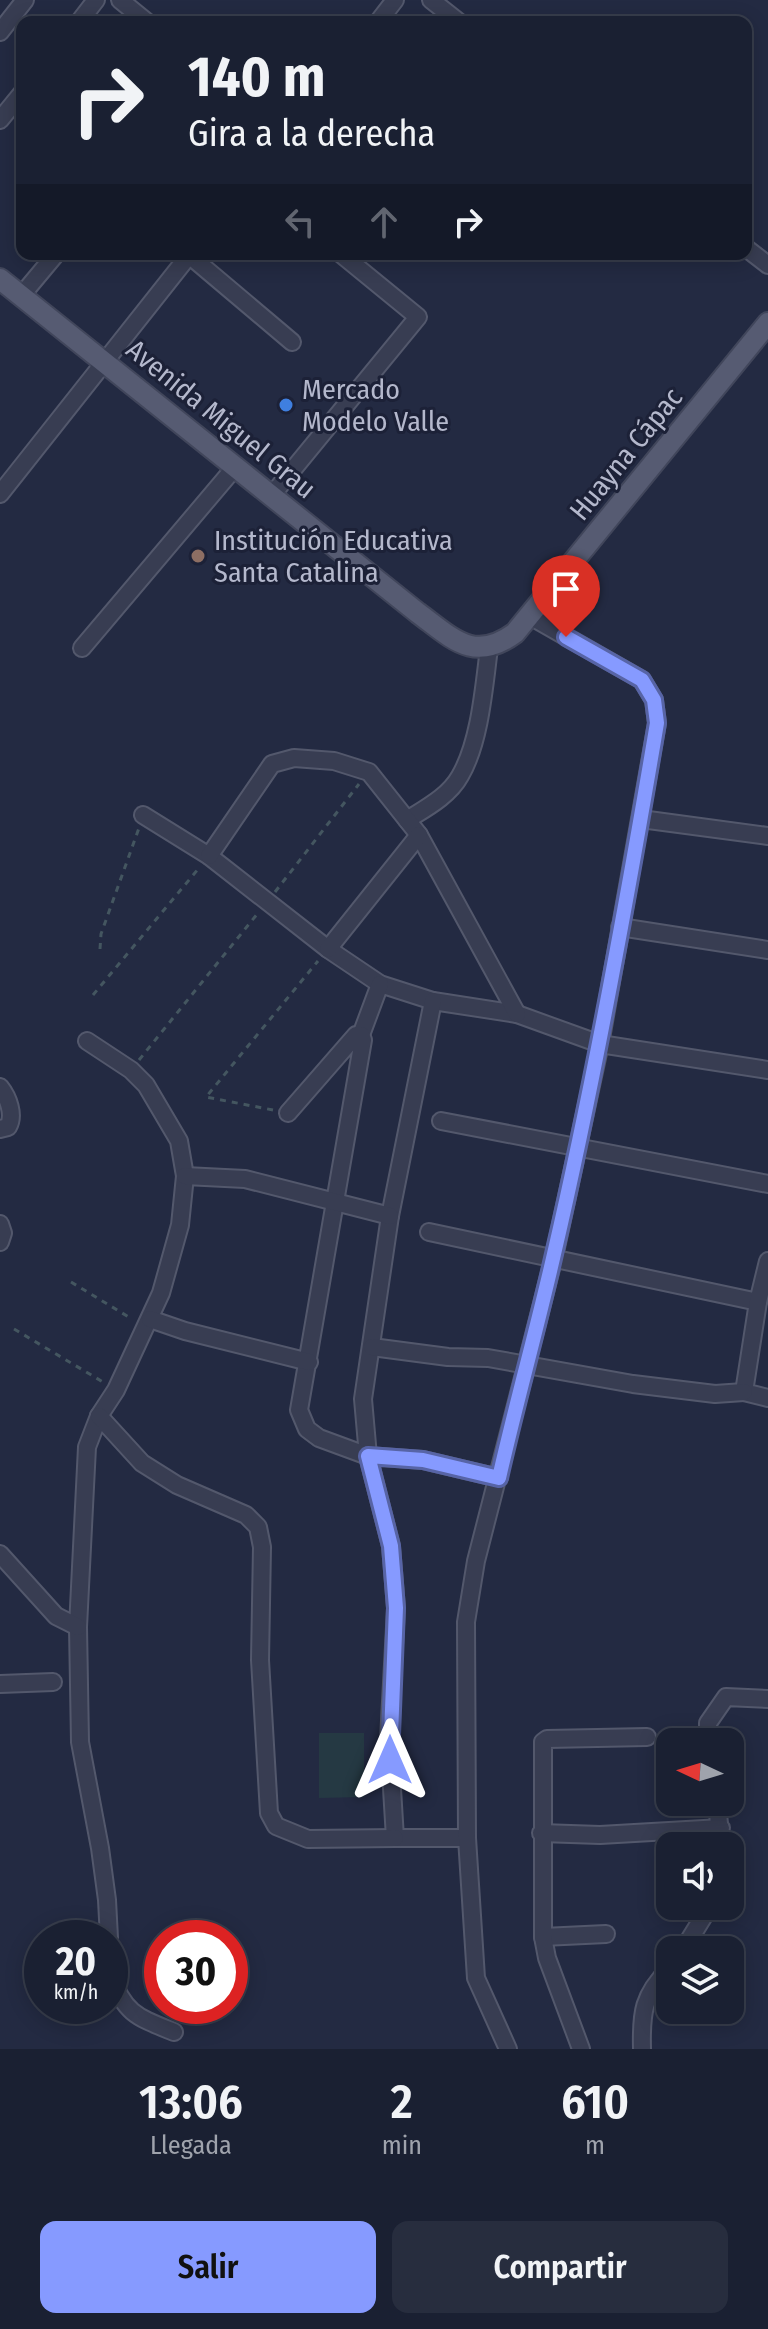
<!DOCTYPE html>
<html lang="es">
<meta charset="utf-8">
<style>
body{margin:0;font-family:"Fira Sans Condensed",sans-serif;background:#272d3e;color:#f1f3f6;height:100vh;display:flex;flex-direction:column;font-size:30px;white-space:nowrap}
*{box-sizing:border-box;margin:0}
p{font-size:26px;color:#9fa3ac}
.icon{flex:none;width:44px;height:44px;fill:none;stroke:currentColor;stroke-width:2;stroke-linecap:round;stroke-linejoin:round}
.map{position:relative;height:2049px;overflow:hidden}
.side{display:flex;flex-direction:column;background:#1a2032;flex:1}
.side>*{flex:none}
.top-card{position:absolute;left:16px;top:16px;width:736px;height:244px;border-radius:16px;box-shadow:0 4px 20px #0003,0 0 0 2px #383e4d;background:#1a2032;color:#f1f3f6;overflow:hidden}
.needle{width:52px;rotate:274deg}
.tools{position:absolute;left:656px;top:1728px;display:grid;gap:16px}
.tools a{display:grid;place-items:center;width:88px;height:88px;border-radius:16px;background:#1a2032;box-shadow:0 4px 20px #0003,0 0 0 2px #383e4d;font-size:40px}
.speed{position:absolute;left:24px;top:1920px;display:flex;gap:16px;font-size:40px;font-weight:700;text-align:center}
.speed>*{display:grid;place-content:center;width:104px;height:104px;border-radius:50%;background:#1a2032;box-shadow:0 4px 20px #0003,0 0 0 2px #383e4d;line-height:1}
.speed small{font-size:20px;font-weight:400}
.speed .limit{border:12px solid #d22;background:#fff;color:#111}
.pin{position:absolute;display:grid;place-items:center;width:68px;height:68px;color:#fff;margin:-82px -34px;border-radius:50% 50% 50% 0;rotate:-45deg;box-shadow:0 0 8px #0007}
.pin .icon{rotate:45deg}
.me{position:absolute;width:88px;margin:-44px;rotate:0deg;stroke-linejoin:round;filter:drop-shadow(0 0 6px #0008)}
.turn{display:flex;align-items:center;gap:28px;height:168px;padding:0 40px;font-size:36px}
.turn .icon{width:104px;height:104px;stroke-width:2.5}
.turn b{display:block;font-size:56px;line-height:68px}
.lanes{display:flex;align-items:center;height:76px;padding:0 40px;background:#0003;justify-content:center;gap:40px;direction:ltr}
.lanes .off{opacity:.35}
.eta{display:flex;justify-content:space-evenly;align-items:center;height:136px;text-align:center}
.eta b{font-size:48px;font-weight:600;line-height:56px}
.primary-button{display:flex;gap:16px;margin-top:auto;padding:16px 40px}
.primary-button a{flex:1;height:92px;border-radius:16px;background:#869aff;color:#111;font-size:32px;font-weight:600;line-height:92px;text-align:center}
.primary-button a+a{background:#272d3e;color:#f1f3f6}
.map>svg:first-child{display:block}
.green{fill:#253943}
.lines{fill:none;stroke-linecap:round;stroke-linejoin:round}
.minor-casing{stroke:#53586c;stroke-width:20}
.major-casing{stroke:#41465b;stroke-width:24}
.path{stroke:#445660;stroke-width:3;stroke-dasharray:6 6;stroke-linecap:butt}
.minor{stroke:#383d52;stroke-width:16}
.major{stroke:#565b72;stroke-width:20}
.route-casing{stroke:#5764a6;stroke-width:20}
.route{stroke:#869aff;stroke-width:14}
.shop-dot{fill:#3f7fe0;stroke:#1c2137;stroke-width:3}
.education-dot{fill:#8d6e63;stroke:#1c2137;stroke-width:3}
.labels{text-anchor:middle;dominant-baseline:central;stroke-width:6;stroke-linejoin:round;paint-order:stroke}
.poi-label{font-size:28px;fill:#b4b8cc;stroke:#1c2137;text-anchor:start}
.street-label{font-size:28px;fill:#b4b8cc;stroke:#1c2137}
</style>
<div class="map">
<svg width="768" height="2049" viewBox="0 0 768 2049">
<rect width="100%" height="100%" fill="#232a42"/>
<polygon class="green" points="319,1733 364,1733 364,1797 319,1798"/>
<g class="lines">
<g class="minor-casing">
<g id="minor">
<polyline points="120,0 147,22"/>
<polyline points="431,0 459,22"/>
<polyline points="79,22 96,0"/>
<polyline points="378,22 395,0"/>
<polyline points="0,32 25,0"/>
<polyline points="0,120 22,93"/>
<polyline points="746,248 768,265"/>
<polyline points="189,255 292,342"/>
<polyline points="21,296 56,254"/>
<polyline points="0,494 190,254"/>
<polyline points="272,495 418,317 341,254"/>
<polyline points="82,648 236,466"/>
<polyline points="143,815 209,856 328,949 380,984 433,1001 517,1014 600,1044 768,1070"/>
<polyline points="641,819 768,836"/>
<path d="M407 820C426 808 449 796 460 776 480 742 484 687 489 648"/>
<polyline points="209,856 272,764 294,758 334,761 369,772 419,835 517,1014"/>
<polyline points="620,927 768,950"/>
<polyline points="328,949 419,835"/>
<polyline points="433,1001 390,1216 363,1399 368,1456 391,1546 396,1608 389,1739 395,1838 467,1838"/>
<polyline points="361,1035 380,984"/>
<polyline points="87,1041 131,1070 146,1085 179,1141 185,1176 180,1225 161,1293 116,1390 99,1416 87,1447 78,1627 80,1742 100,1848 107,1900 109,1938"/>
<path d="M0 1087C8 1097 15 1115 8 1127L0 1129"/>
<polyline points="288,1113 356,1035 361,1035 363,1040 299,1410 307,1429 319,1438 368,1456 423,1460 499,1478"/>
<polyline points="441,1121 768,1184"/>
<polyline points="185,1176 245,1179 390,1216"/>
<polyline points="0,1224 3,1233 0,1242"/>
<polyline points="429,1232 758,1302"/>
<polyline points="768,1261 758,1302 744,1392 768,1398"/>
<polyline points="150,1319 185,1331 309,1362"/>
<polyline points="372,1347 448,1357 488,1358 633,1384 715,1394 744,1392"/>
<polyline points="99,1416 142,1463 177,1485 246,1515 258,1527 262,1547 260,1660 269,1813 276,1826 308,1839 395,1838"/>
<polyline points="0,1554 56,1616 78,1627"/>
<polyline points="0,1684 53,1682"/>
<polyline points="708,1742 708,1723 726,1697 768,1699"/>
<polyline points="717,1802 721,1846"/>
<polyline points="541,1833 600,1835 721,1828"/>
<polyline points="543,1937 606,1934"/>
<polyline points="683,1950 710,1906"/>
<path d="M110 1975C125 2014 137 2017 174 2032"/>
<polyline points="508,2049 476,1978 467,1838 466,1622 476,1561 554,1257 600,1044 657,723 654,700 642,680 530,616"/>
<polyline points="581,2049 547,1958 543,1937 543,1742 547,1739 647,1737"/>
<path d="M642 2049C641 2012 643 1995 670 1968"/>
</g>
</g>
<g class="major-casing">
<path id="major" d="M0 279 418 613C453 639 474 663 515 633L768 323"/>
</g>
<g class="path">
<polyline points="275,892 359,784"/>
<polyline points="100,949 101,934 139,828"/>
<polyline points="93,995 199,868"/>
<polyline points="139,1060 258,913"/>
<polyline points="273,1110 206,1097 318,961"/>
<polyline points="71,1282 132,1319"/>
<polyline points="14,1329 103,1382"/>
</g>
<use href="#minor" class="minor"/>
<use href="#major" class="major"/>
</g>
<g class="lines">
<g class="route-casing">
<path id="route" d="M390 1760 396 1608 391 1546 368 1456 423 1460 499 1478C516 1403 537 1329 554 1254 595 1078 627 901 657 723L654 700 642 680 566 637"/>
</g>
<use href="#route" class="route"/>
</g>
<circle class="shop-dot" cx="286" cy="405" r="8"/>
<circle class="education-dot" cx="198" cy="556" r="8"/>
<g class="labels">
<g class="poi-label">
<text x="302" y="389">Mercado<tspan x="302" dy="32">Modelo Valle</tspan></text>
<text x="214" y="540">Institución Educativa<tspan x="214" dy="32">Santa Catalina</tspan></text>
</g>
<g class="street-label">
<text transform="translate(221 419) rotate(39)">Avenida Miguel Grau</text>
<text transform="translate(626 454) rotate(-51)">Huayna Cápac</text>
</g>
</g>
</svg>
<div class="tools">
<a><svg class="needle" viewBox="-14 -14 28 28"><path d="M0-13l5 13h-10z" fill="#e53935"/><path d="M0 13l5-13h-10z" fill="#9fa3ac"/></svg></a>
<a><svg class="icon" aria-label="sound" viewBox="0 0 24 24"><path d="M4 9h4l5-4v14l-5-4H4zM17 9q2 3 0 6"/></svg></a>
<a><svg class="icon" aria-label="layers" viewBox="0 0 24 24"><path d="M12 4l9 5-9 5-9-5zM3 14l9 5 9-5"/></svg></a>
</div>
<div class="speed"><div>20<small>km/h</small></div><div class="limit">30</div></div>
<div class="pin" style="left:566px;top:637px;background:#d93025"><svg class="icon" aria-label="arrive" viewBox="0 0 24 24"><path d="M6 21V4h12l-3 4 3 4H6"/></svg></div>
<svg class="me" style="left:390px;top:1760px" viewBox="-20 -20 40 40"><path d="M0-17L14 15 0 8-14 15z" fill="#869aff" stroke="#fff" stroke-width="4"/></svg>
<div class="top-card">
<div class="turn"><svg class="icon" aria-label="right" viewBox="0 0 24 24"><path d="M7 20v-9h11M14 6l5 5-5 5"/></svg><div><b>140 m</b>Gira a la derecha</div></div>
<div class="lanes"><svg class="icon off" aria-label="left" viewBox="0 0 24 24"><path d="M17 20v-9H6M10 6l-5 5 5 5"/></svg><svg class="icon off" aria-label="ahead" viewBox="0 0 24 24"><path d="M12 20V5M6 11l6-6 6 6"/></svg><svg class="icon" aria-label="right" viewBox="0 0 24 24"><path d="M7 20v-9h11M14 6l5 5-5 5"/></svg></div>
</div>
</div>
<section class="side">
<div class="eta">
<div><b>13:06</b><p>Llegada</p></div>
<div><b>2</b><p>min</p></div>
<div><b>610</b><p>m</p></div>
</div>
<div class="primary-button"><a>Salir</a><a>Compartir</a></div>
</section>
